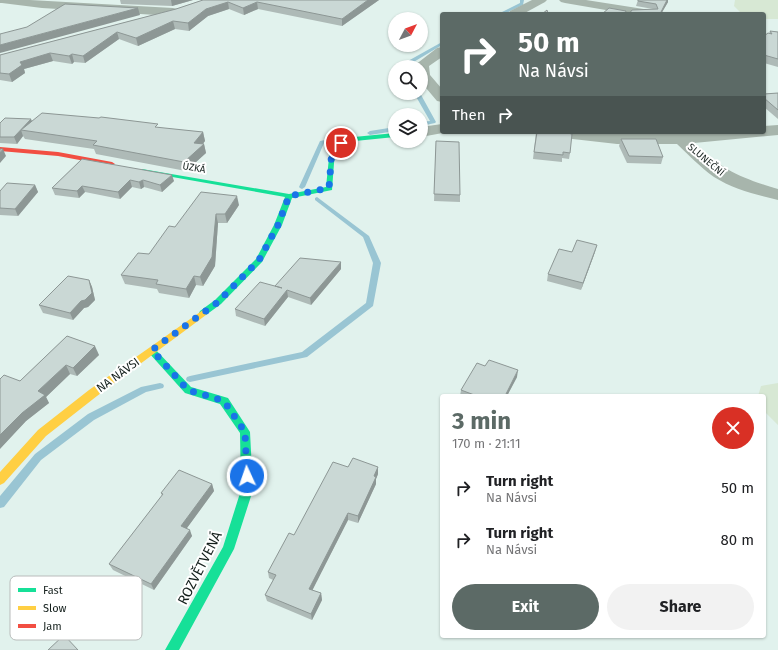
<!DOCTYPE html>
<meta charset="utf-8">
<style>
body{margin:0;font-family:"Fira Sans",sans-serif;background:#f2f2f2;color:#202124;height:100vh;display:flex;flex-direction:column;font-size:15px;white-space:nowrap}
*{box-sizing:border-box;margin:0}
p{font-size:13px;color:#757577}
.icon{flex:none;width:22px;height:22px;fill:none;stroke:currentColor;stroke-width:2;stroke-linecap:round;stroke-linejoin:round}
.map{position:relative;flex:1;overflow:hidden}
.panel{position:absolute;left:440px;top:394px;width:326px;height:244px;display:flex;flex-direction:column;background:#fff;border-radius:4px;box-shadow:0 1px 3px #0004}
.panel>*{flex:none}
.top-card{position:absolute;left:440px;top:12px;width:326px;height:122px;border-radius:4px;box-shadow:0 1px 3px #0004;background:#5c6a66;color:#fff;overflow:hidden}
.needle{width:26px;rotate:49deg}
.controls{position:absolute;left:388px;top:12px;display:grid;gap:8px}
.controls a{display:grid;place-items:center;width:40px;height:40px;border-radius:50%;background:#fff;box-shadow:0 1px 3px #0004;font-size:20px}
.pin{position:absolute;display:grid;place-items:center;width:34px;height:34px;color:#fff;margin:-17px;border:2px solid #fff;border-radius:50%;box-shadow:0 1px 4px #0007}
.me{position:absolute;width:44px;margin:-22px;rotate:357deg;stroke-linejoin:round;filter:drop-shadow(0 0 3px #0008)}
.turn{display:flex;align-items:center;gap:14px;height:84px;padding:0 12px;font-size:18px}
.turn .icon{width:52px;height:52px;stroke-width:2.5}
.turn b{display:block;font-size:28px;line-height:34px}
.then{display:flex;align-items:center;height:38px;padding:0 12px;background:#0003;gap:8px;font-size:15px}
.round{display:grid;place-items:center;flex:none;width:42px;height:42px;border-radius:21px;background:#f2f2f2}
.head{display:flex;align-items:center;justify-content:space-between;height:68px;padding:0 12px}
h1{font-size:24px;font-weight:700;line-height:30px;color:#5c6a66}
.cta{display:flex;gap:8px;margin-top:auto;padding:8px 12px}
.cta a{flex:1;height:46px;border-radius:24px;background:#5c6a66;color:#fff;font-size:16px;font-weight:700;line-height:46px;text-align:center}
.cta a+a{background:#f2f2f2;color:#202124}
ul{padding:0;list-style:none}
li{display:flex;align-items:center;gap:12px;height:52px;padding:0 12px}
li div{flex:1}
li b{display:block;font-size:15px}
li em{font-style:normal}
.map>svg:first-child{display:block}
.green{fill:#d7e8d4}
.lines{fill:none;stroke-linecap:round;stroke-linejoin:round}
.stream{fill:#99c5d3;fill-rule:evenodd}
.street{fill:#a7b5ac;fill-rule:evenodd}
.fast{fill:#16e098;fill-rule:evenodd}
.slow{fill:#ffcf43;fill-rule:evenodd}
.jam{fill:#f24e42;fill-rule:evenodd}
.wall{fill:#aebab7}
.shaded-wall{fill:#8d9795}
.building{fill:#cad8d5;stroke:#8d9795}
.route{stroke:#1a73e8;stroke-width:7;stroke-dasharray:0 12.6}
.labels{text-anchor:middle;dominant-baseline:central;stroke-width:4;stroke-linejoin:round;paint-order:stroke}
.far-street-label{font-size:10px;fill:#15201d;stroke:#fff}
.street-label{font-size:12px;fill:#15201d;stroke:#fff}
.near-street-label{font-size:14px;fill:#15201d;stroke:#fff}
.key{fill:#fff;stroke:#b9bcbb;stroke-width:1}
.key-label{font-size:11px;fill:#15201d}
</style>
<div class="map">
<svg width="778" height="650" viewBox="0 0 778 650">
<rect width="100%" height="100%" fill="#e1f2ed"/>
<g class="green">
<polygon points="735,0 778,0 778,19 764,19 764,14 742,14 734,6"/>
<polygon points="778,383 778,425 764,411 764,396 758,396 761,386"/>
</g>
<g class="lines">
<g class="stream">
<polygon points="520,0 524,0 523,5 504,14 498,14 520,3"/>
<polygon points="442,42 442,45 412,63 411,67 407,67 408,61"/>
<polygon points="414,93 420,93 436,122 435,123 421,126 421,122 430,121"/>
<polygon points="395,127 395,131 370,135 367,133 370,131"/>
<polygon points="349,135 351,136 351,138 324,143 305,187 302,189 300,188 299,187 320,141"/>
<polygon points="317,197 369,236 381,263 373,306 307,357 190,382 187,381 186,379 187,377 190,376 302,352 366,303 373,263 363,237 315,200 315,198"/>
<polygon points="160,383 163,384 164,386 163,388 146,392 94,420 41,460 4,507 0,508 0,496 35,454 88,414 141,387"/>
</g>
<g class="street">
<polygon points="0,0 30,0 173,8 177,9 179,12 177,15 173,16 42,8 2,3 0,3"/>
<polygon points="532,0 547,0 545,2 523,14 508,14 510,11"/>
<polygon points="559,0 586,0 650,10 654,11 656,14 629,14 565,3 561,2"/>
<polygon points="442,47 442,57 429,66 430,75 442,89 442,102 437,101 421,82 421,67 415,67 415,65 437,48"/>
<polygon points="442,124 442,132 448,132 421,137 421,127"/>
<path d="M778 125V135L694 143C725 171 738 177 778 189V200C757 195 733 189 714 177 700 167 689 155 677 144H617L555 137 549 135 547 132H597L617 134 764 132V126Z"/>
</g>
<g class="fast">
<polygon points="395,133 395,137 355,141 335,150 332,190 292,198 282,225 262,262 221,304 206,315 200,315 199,313 200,311 215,300 256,259 274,225 285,197 144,172 142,171 142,169 289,194 326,187 330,148 354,137"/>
<polygon points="152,348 155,349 191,387 228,398 250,432 253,490 234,549 179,650 165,650 223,547 241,490 240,433 220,404 185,393 149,353 147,351 149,349"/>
</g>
<polygon class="slow" points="203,310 206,311 207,313 206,315 97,396 46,436 4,483 0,485 0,472 38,430 89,390"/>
<polygon class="jam" points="0,147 58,152 112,162 115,164 112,166 58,156 0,151"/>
</g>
<g class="wall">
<polygon points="120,0 193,0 172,6 121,4"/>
<polygon points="203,0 379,0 342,26 258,9 244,15 229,9 208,16 189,31 175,29 138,46 119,39 85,63 74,62 72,64 53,61 24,69 25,73 12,82 0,80 0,55 176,9"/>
<polygon points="638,0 668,0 668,2 661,14 629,14 653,9 636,6"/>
<polygon points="770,31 778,32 778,67 764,63 764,36 769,34"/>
<polygon points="778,93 778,119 764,107 764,94"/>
<polygon points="32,121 159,128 203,132 205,141 203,144 204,144 206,153 186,171 96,154 94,149 25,139 23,136 17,144 0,143 0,123"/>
<polygon points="536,132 570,153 569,159 562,158 562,162 533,159"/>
<polygon points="621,139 663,157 661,164 627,163 619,146"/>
<polygon points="436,141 460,195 460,202 434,201"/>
<polygon points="82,159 174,181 162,192 144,187 141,189 132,187 120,199 85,192 79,198 55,195 52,188"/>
<polygon points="35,185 38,192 18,216 0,215 0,191"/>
<polygon points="239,205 227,223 218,223 215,266 203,286 196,285 189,298 159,293 157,289 125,284 121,275 149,254 175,227"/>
<polygon points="595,252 581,290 547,281 548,274"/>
<polygon points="341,269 311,305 288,297 265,326 236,316 235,309 275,286"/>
<polygon points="89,280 92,287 95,300 88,307 84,308 73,320 43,313 39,305"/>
<polygon points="67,336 99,355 77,376 70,374 46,397 49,403 26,421 0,448 0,379 20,381"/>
<polygon points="485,366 517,377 507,396 460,396 461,390"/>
<polygon points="348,467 378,467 378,474 376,479 376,484 358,523 348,520 312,590 321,593 322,600 312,620 267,601 265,595 273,580 269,578 268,572 294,535"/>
<polygon points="212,484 214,491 187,528 192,536 154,590 113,570 109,564 162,496 161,493"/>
</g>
<g class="shaded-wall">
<polygon points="171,0 193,0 172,6"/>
<polygon points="368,0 379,0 342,26 342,19"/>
<polygon points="667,0 668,0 668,2 661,14 660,14"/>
<polygon points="228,2 229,9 208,16 189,31 188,23 206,9"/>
<polygon points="257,2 258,9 244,15 243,8"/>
<polygon points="138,8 140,15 0,53 0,45"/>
<polygon points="173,21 175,29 138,46 136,38"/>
<polygon points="117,32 119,39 85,63 83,56"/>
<polygon points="50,53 53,61 24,69 25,73 12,82 9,74 20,62"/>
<polygon points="72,54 74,62 72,64 69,56"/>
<polygon points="31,119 34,125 21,130 23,136 17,144 14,137"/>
<polygon points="203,132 205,141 199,148 204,144 206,153 186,171 184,162 194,143"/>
<polygon points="3,149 6,156 0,163 0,153"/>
<polygon points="172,175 174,181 162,192 160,185"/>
<polygon points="130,180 132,187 120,199 118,192"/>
<polygon points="143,180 144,187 141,189 139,182"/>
<polygon points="35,185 38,192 18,216 15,209"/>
<polygon points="82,186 85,192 79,198 77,191"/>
<polygon points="237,196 239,205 227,223 225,214"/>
<polygon points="216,214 218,223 215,266 203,286 200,277"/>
<polygon points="597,245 595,252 581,290 583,283"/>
<polygon points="341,262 341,269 311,305 310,298"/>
<polygon points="194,276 196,285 189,298 186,289"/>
<polygon points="89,280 92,287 95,300 88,307 84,308 73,320 70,313"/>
<polygon points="287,290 288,297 265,326 264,319"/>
<polygon points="95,346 99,355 77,376 73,368"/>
<polygon points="66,365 70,374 46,397 49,403 26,421 0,449 0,435 38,391"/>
<polygon points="518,370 517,377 507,396 505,396"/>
<polygon points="378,467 378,474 376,479 376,484 358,523 358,516 374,476"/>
<polygon points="212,484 214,491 184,532 181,526"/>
<polygon points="348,513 348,520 310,595 309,589"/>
<polygon points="190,530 192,536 154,590 151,584"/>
<polygon points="321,593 322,600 312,620 311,614"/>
</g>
<g class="building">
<polygon points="203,0 368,0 342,19 257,2 243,8 228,2 206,9 188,23 173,21 136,38 117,32 83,56 72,54 69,56 50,53 20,62 22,65 9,74 0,73 0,55 176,9"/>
<polygon points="638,0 667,0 660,14 629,14 632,10 658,9 656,4 638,1"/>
<polygon points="65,4 138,8 0,45 0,34 27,27"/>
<polygon points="609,8 626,11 625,14 602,14"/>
<polygon points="547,10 548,14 542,14"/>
<polygon points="770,31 778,32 778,59 764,55 764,36 768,33 772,34"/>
<polygon points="778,93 778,110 764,98 764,94"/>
<polygon points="42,113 99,118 101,117 158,124 155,127 203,132 194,143 204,144 184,162 93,145 97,141 21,130"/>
<polygon points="5,118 31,119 14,137 0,137 0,123"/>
<polygon points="537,132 562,132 572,134 570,153 563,152 563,155 534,152"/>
<polygon points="621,139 656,139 663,157 629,156"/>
<polygon points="436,141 459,142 460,195 434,194"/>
<polygon points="0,149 3,149 0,153"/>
<polygon points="82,159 172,175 160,185 143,180 139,182 130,180 118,192 82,186 77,191 52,188"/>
<polygon points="7,183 35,185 15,209 0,208 0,191"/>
<polygon points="201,192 237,196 225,214 216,214 212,257 200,277 194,276 186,289 156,284 158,280 121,275 138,253 149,254 169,226 175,227"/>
<polygon points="577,240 597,245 583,283 548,274 559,249 572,252"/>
<polygon points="300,258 341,262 310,298 287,290 264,319 235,309 260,282 282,288 275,286"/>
<polygon points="68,276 89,280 92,293 85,300 81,301 70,313 39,305"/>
<polygon points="67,336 95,346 73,368 66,365 38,391 45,395 22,413 0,435 0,379 4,375 20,381"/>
<polygon points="489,360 518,370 505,396 477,396 461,390 477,363 485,366"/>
<polygon points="353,458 378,467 374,476 376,477 358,516 348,513 309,589 321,593 311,614 265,595 276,575 268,572 289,533 294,535 333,462 348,467"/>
<polygon points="179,470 212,484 181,526 190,530 151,584 109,564 163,494 161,493"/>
<polygon points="64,635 78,650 48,650"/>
</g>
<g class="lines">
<polyline class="route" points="247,476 245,432 224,401 188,390 152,350 218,302 259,260 278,225 289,196 329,188 332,149 341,143"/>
</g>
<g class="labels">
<g class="far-street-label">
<text transform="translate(706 160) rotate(40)">SLUNEČNÍ</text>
<text transform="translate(194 168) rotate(10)">ÚZKÁ</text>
</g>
<g class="street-label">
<text transform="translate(118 375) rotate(-36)">NA NÁVSI</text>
</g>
<g class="near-street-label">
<text transform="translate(200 568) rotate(-63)">ROZVĚTVENÁ</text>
</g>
</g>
<rect x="10" y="576" width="132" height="64" rx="6" class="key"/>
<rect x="18" y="588" width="18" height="4" fill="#16e098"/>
<rect x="18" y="606" width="18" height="4" fill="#ffcf43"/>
<rect x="18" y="624" width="18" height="4" fill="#f24e42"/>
<g class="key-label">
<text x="43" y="594">Fast</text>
<text x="43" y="612">Slow</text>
<text x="43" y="630">Jam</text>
</g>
</svg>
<div class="controls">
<a><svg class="needle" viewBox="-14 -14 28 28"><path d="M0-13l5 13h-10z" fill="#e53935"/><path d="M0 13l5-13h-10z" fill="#757577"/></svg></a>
<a><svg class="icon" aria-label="search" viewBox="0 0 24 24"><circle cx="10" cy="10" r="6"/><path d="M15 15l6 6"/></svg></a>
<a><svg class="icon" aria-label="layers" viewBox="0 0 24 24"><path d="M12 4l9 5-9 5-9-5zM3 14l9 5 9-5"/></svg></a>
</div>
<div class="pin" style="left:341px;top:143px;background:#d93025"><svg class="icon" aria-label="arrive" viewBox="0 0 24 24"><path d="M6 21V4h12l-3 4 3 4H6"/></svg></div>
<svg class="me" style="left:247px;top:476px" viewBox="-20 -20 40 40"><circle r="17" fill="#1a73e8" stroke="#fff" stroke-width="3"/><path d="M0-11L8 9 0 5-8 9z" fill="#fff"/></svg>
<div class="top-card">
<div class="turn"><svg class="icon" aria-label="right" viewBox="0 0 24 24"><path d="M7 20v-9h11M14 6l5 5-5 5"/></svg><div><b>50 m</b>Na Návsi</div></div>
<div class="then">Then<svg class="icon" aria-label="right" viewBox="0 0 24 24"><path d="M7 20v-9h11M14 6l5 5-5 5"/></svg></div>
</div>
<section class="panel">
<div class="head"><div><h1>3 min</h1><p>170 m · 21:11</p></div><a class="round" style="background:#d93025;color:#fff"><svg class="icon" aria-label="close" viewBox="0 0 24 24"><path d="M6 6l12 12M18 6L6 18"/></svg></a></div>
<ul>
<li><svg class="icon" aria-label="right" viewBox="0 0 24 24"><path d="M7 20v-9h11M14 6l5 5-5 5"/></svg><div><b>Turn right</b><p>Na Návsi</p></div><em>50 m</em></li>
<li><svg class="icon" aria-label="right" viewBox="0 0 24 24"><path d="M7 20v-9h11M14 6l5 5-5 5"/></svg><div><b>Turn right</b><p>Na Návsi</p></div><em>80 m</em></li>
</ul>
<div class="cta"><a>Exit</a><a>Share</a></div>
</section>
</div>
